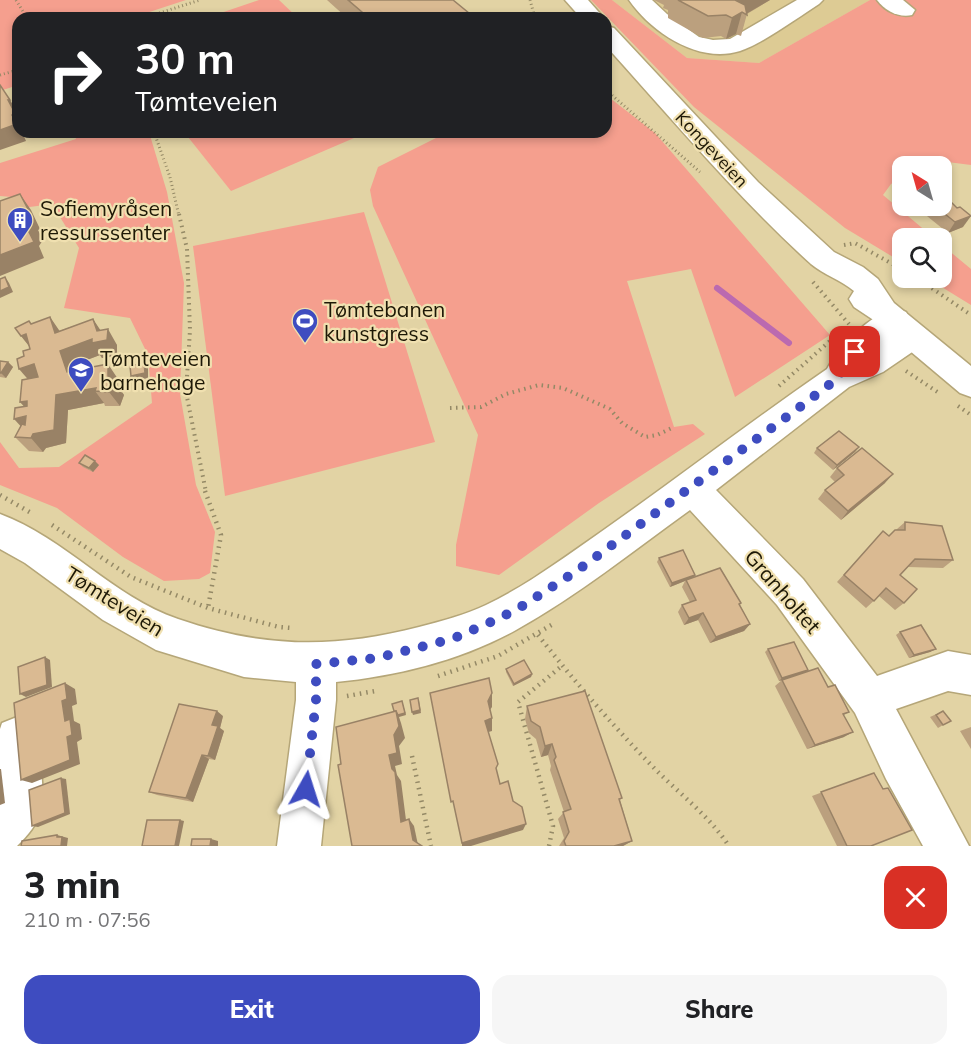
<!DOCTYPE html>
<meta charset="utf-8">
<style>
body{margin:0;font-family:Mulish,sans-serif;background:#f6f6f6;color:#202124;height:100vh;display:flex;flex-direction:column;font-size:22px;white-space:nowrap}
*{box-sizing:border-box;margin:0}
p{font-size:20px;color:#757577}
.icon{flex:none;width:33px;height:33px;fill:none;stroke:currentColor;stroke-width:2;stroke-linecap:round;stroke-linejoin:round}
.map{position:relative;height:846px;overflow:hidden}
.side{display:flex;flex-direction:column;background:#fff;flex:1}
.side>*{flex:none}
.hud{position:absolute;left:12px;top:12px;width:600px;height:126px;border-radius:18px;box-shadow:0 3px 9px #0003;background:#202124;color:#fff;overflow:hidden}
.needle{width:39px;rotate:323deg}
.fabs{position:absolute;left:892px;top:156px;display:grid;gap:12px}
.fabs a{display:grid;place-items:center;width:60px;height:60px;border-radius:12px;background:#fff;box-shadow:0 3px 9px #0003;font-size:30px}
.pin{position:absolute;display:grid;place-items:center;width:51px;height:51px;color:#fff;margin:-26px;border-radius:12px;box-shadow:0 3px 9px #0006}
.me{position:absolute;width:66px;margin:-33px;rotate:6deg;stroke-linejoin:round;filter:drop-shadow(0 0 4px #0008)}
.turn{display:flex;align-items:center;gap:21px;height:126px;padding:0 24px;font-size:27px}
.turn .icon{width:78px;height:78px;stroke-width:2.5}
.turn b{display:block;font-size:42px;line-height:51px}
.round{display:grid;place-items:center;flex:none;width:63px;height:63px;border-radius:18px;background:#f6f6f6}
.head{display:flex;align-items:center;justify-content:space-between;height:102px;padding:0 24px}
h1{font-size:36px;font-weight:800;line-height:45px}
.primary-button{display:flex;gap:12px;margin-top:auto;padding:12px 24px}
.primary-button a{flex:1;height:69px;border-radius:18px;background:#3e4cc0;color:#fff;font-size:24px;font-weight:800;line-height:69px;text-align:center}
.primary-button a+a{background:#f6f6f6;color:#202124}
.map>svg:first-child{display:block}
.built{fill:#ddcb94}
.green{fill:#f59f8e}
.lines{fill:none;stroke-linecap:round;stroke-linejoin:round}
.stream{stroke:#bb6ab0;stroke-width:6}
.minor-casing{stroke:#b5a678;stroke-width:3}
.major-casing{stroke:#b5a678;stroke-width:3}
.path-far2{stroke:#948966;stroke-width:3;stroke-dasharray:1 3;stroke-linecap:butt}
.path-far1{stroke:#948966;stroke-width:4;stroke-dasharray:1.5 4.5;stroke-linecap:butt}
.path{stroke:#948966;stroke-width:4.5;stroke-dasharray:1.5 5;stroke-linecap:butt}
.minor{fill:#fff;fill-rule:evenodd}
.major{fill:#fff;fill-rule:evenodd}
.wall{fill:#bba07e}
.shaded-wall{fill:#998266}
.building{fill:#daba92;stroke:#998266;stroke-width:1.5}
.route{stroke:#3e4cc0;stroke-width:10;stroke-dasharray:0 18}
.labels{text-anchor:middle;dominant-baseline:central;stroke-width:4.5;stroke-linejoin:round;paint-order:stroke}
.far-street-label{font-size:18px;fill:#1d1806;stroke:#f0e0b0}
.poi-label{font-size:21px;fill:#1d1806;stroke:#f0e0b0;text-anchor:start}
.street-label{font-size:21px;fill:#1d1806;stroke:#f0e0b0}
</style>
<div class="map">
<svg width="971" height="846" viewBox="0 0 971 846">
<rect width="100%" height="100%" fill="#e2d3a4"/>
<polygon class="built" points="612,0 870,0 759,63 687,58"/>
<g class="green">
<polygon points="0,0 186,0 131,18 18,18 18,85 0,91"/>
<polygon points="259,0 279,0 298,18 206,18"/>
<polygon points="591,0 612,0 687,58 759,63 870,0 971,0 971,165 932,160 921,166 903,166 903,177 891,184 883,195 934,238 903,238 903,263 845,228 694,107"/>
<polygon points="606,95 655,133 830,335 735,397 691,269 627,281 674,427 693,424 705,434 599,503 499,575 456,566 456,545 478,435 373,206 370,190 378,167 448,132 606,132"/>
<polygon points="74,132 149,132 167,192 184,283 180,394 196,485 215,532 210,573 199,579 164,581 123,557 57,508 0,485 0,442 19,468 59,467 152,403 148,355 130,318 64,308 79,248 52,204 7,210 12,197 0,196 0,163 76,139"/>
<polygon points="184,132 368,132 231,191"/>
<polygon points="364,212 435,442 225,496 193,246"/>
<polygon points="942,245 971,269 971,305 927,278 942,278"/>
</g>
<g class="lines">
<polyline class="stream" points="717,288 789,343"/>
<g class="minor-casing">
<g id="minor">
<path d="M629 0H652L667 14 699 37 713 40 730 39 797 0H823L819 4C799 17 760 45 740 51 699 64 652 33 629 0Z"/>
<path d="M877 0H903L915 10 912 15C899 18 885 11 877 0Z"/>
<path d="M895 308 906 312 910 320 907 326 913 324 924 328 928 336 924 344 883 372 849 387 716 490 803 579 877 676 948 651 971 655V695L948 691 896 709 969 846H923L886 779 855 713 777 605 690 510C633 551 577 596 516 630 462 660 397 676 336 682V700L321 846H277L296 700V682L244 677 156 650 103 620 25 563 0 549V514C65 538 113 597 178 619 262 648 334 649 419 627 442 621 465 615 486 605 526 586 562 559 598 534 675 480 750 422 827 369 840 344 868 317 895 308Z"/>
<path d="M17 717 32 723C38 739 46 795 41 811 36 826 28 835 17 846H0V729L2 723Z"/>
</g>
</g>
<g class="major-casing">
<g id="major">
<polygon points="565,0 588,0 604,18 581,18"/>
<path d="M606 26 614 28 758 182 834 252 863 267 878 279 894 303 971 366V397L960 393 872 319 854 307 849 299 854 291C841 280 824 275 811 264 737 197 673 120 606 46Z"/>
</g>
</g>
<g class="path-far2">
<polyline points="16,0 27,18"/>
<polyline points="530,0 535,18"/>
<polyline points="144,18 200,0"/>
<polyline points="0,75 18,70"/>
<polyline points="606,90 700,172"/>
<polyline points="154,132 170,177 179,216"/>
</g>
<g class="path-far1">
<polyline points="179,214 187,249 190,330 186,392 206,492"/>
<polyline points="844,245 855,243 903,270"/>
<polyline points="917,278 971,315"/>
<polyline points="813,282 849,324"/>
<polyline points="906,371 939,393"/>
<polyline points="779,386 830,341"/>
<polyline points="958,406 971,415"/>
<polyline points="450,408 481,407 506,394 539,385 563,388 610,409 622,423 645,437 657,435 674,427"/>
</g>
<g class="path">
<polyline points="205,491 221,535 208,608"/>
<polyline points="0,495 33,514"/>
<polyline points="52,525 131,577 208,608 279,627 291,628"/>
<path d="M538 635C575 682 614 727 656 770 681 795 709 816 729 846"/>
<polyline points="438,676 498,656 553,624"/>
<polyline points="347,696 375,691"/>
<polyline points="412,756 431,846"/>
<polyline points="549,846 553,826 518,702 563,665"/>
</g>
<use href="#minor" class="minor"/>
<use href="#major" class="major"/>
</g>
<g class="wall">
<polygon points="327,0 453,0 475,18 347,18"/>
<polygon points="654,0 770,0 747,14 741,36 736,34 726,39 721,36 703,38 668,18 668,10 663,8 664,5"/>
<polygon points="918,206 942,206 957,208 963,227 948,233 917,208"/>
<polygon points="50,317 59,331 93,319 100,331 117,345 117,356 102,358 100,355 71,366 73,371 118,379 118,386 124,395 120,406 105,406 104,403 68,410 66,443 46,448 43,452 29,451 15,437 21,426 24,406 20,402 28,379 24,356 30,349 29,346 15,328 31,324"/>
<polygon points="0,361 8,362 13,367 6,378 0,377"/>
<polygon points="859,447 855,452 833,470 814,453 817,448"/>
<polygon points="79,463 99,465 93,472 83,467"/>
<polygon points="837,468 885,483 841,520 818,499 825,490 835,482 830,477"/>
<polygon points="905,522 953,560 943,568 908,567 900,575 904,603 895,610 879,596 866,608 837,582 883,531 889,536"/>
<polygon points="659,558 695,575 694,577 741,603 740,605 750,624 744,631 710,643 698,620 684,625 678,612 682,605 690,602 682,587 685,581 670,587 657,562"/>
<polygon points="900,632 936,649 930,652 909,658 896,635"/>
<polygon points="768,649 808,670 806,672 828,687 849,712 844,715 844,737 807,749 775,686 782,680 787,679 779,681 765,652"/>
<polygon points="506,669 532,674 531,677 513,686 506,672"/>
<polygon points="527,706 622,798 620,800 632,841 623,846 559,846 564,838 558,819 564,812 550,770 551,766 548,755 541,757 536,739 529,733 525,719"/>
<polygon points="943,711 943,725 938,728 930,717"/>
<polygon points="223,716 220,728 224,731 215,760 209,759 193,802 157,795 149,792"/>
<polygon points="971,727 971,749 960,731"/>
<polygon points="874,773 883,789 871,846 837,846 812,796"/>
</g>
<g class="shaded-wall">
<polygon points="735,0 770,0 746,14 742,12 736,34 726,39 732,18"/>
<polygon points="8,100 10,100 18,113 18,132 22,132 26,141 0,150 0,130 12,115"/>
<polygon points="20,194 31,210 40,229 38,230 43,240 39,246 44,258 0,276 0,255 28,230 27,213"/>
<polygon points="971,216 963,227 948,233 955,222"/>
<polygon points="5,277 9,283 13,292 0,298 0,291"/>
<polygon points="50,317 61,333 55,333"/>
<polygon points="93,319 103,334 108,329 117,345 117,356 102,358 100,355 71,366 78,387 67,372 60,351 97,331"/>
<polygon points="26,334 33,351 21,336"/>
<polygon points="8,362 13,367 6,378 1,373"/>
<polygon points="144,363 148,368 148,378 134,381 131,376"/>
<polygon points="34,364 46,379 32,384 19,369"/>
<polygon points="108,364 118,379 118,386 124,395 120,406 109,392 108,380"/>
<polygon points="96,388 95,391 104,403 68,410 66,443 46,448 43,452 31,438 56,395"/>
<polygon points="27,401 33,416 20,402"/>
<polygon points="26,416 27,433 14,419"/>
<polygon points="859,447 855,452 833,470 837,465"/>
<polygon points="95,461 99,465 93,472 89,468"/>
<polygon points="893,474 885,483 841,520 848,511"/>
<polygon points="695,575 693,579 686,580 685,581 670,587 672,583"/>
<polygon points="703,613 698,620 684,625 689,618"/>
<polygon points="750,624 744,631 710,643 716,637"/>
<polygon points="936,649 930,652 909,658 914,655"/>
<polygon points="45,657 50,660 52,687 26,697 20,694"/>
<polygon points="808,670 805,673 779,681 782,678"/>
<polygon points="532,674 531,677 513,686 514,684"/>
<polygon points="65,683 75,689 77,704 72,706 74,721 80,724 82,739 77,742 80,764 32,783 21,780 65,721 62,701"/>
<polygon points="492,693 492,707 487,714 488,701"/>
<polygon points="402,701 406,715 399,717 401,723 405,738 399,746 402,764 395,766 397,775 401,781 407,828 401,822 389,755 394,735 396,711"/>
<polygon points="419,701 421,713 413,715 412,712"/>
<polygon points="217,711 223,716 220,728 224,731 215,760 208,756 212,725"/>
<polygon points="492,718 492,731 485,733 485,721"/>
<polygon points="853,732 844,737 807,749 815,745"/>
<polygon points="552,744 548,755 541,757 545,746"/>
<polygon points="202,755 209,759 193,802 186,798"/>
<polygon points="0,769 1,769 5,803 0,805"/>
<polygon points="61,778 66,779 70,814 38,827 32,826"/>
<polygon points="409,819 414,826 418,845 413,840"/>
<polygon points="180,820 184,821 179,846 175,846"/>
<polygon points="526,824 523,830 471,846 462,846 462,843"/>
<polygon points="57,835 68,838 67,846 61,846 57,837"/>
<polygon points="211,839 218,841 218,846 210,846"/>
<polygon points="632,841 623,846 614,846"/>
</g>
<g class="building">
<polygon points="348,0 453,0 475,18 369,18"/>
<polygon points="678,0 735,0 745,5 747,15 742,12 732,18 726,15 708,16"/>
<polygon points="0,85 10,100 8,100 15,113 12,115 17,124 0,130"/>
<polygon points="942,193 957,208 960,207 971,216 955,222 935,206 942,206"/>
<polygon points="20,194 30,213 27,213 32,223 28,230 34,242 0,255 0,201"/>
<polygon points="5,277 9,287 0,291 0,279"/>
<polygon points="50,317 55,333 93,319 97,331 108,329 107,340 92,343 92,339 60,351 67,372 108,364 108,380 114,380 109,392 95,391 96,388 56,395 54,430 33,434 31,438 15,437 22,424 25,425 26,416 14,419 15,408 27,406 27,401 20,402 22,380 38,377 34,364 19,369 17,359 24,356 23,351 30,349 26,334 21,336 15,328 29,321 31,324"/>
<polygon points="0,361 8,362 1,373 0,373"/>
<polygon points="144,363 145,373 131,376 130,366"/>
<polygon points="839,431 859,447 837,465 817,448"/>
<polygon points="862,448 893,474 848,511 825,490 844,475 837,468"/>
<polygon points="85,455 95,461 89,468 79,463"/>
<polygon points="905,522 942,526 953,560 915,559 900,575 917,589 904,603 886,588 874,601 844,575 883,531 889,536 895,530 905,530"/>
<polygon points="683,550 695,575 672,583 659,558"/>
<polygon points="720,568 741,603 739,604 750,624 716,637 703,613 689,618 682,605 696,600 686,580"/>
<polygon points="921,625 936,649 914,655 900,632"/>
<polygon points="794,642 808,670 782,678 768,649"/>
<polygon points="45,657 47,685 20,694 18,667"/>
<polygon points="524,660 532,674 514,684 506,669"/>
<polygon points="818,668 828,687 835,685 849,712 843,714 853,732 815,745 782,680"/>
<polygon points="489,678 492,693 488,701 492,718 485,721 498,764 496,768 500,784 508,781 513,801 522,807 526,824 462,843 453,801 451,802 430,693"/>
<polygon points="65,683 67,699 62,701 65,721 70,719 72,735 67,737 70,760 21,780 14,703"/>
<polygon points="585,691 622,798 619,799 632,841 614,846 566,846 564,841 569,832 563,812 571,809 554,760 556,757 552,744 545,746 540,727 531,721 527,706"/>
<polygon points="418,698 420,710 412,712 410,700"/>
<polygon points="402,701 405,713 398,715 396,711 394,711 392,704"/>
<polygon points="179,704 217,711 212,725 218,726 208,756 202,755 186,798 149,792"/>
<polygon points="396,711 399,726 394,735 397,753 389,755 392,769 395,772 401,822 409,819 413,840 422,846 352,846 338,765 341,764 336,727"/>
<polygon points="943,711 951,721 943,725 936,715"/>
<polygon points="874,773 883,789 888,788 912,830 871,846 847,846 821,792"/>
<polygon points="61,778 65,813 32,826 29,790"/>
<polygon points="147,820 180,820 175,846 142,846"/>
<polygon points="57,835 57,837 62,837 61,846 21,846 22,841"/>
<polygon points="192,839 211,839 210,846 191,846"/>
</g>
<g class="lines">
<polyline class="route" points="306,789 316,700 316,664 377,658 452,639 500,618 524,605 578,570 792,413 838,378 855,352"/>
</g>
<defs>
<g id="building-pin" transform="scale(1.35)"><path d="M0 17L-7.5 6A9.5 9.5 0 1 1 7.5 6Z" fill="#3e4cc0" stroke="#f0e0b0"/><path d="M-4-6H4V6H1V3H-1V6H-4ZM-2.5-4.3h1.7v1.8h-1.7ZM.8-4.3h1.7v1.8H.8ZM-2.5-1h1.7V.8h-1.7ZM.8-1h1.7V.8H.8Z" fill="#fff"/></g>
<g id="stadium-pin" transform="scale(1.35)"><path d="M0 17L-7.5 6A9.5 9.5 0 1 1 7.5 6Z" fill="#3e4cc0" stroke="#f0e0b0"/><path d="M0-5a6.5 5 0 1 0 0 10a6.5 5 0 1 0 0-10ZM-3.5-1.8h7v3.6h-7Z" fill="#fff"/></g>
<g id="school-pin" transform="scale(1.35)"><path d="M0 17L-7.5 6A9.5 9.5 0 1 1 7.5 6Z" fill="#3e4cc0" stroke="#f0e0b0"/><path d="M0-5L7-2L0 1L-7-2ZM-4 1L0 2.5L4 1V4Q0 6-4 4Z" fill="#fff"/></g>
</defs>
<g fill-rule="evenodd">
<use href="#building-pin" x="20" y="220"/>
<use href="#stadium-pin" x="305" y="321"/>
<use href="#school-pin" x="81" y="370"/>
</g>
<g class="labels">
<g class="far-street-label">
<text transform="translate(712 149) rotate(47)">Kongeveien</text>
</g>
<g class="poi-label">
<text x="40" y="208">Sofiemyråsen<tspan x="40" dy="24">ressurssenter</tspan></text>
<text x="324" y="309">Tømtebanen<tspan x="324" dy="24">kunstgress</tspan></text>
<text x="100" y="358">Tømteveien<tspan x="100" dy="24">barnehage</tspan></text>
</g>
<g class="street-label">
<text transform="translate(783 591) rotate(49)">Granholtet</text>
<text transform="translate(115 601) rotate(32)">Tømteveien</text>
</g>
</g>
</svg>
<div class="fabs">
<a><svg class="needle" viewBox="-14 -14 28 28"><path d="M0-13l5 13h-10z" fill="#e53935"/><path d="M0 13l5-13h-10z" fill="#757577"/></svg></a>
<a><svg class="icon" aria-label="search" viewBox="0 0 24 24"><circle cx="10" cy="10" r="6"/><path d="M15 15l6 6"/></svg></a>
</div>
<div class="pin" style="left:855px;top:352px;background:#d93025"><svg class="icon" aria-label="arrive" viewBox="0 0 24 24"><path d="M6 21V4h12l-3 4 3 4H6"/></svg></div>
<svg class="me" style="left:306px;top:789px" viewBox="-20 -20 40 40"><path d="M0-17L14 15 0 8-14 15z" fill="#3e4cc0" stroke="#fff" stroke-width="4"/></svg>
<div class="hud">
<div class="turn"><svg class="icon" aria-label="right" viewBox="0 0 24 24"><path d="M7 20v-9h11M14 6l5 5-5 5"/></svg><div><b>30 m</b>Tømteveien</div></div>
</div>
</div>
<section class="side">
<div class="head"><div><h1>3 min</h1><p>210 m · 07:56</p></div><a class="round" style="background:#d93025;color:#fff"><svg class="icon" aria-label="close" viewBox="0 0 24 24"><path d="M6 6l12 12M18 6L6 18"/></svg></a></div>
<div class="primary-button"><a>Exit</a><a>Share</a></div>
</section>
